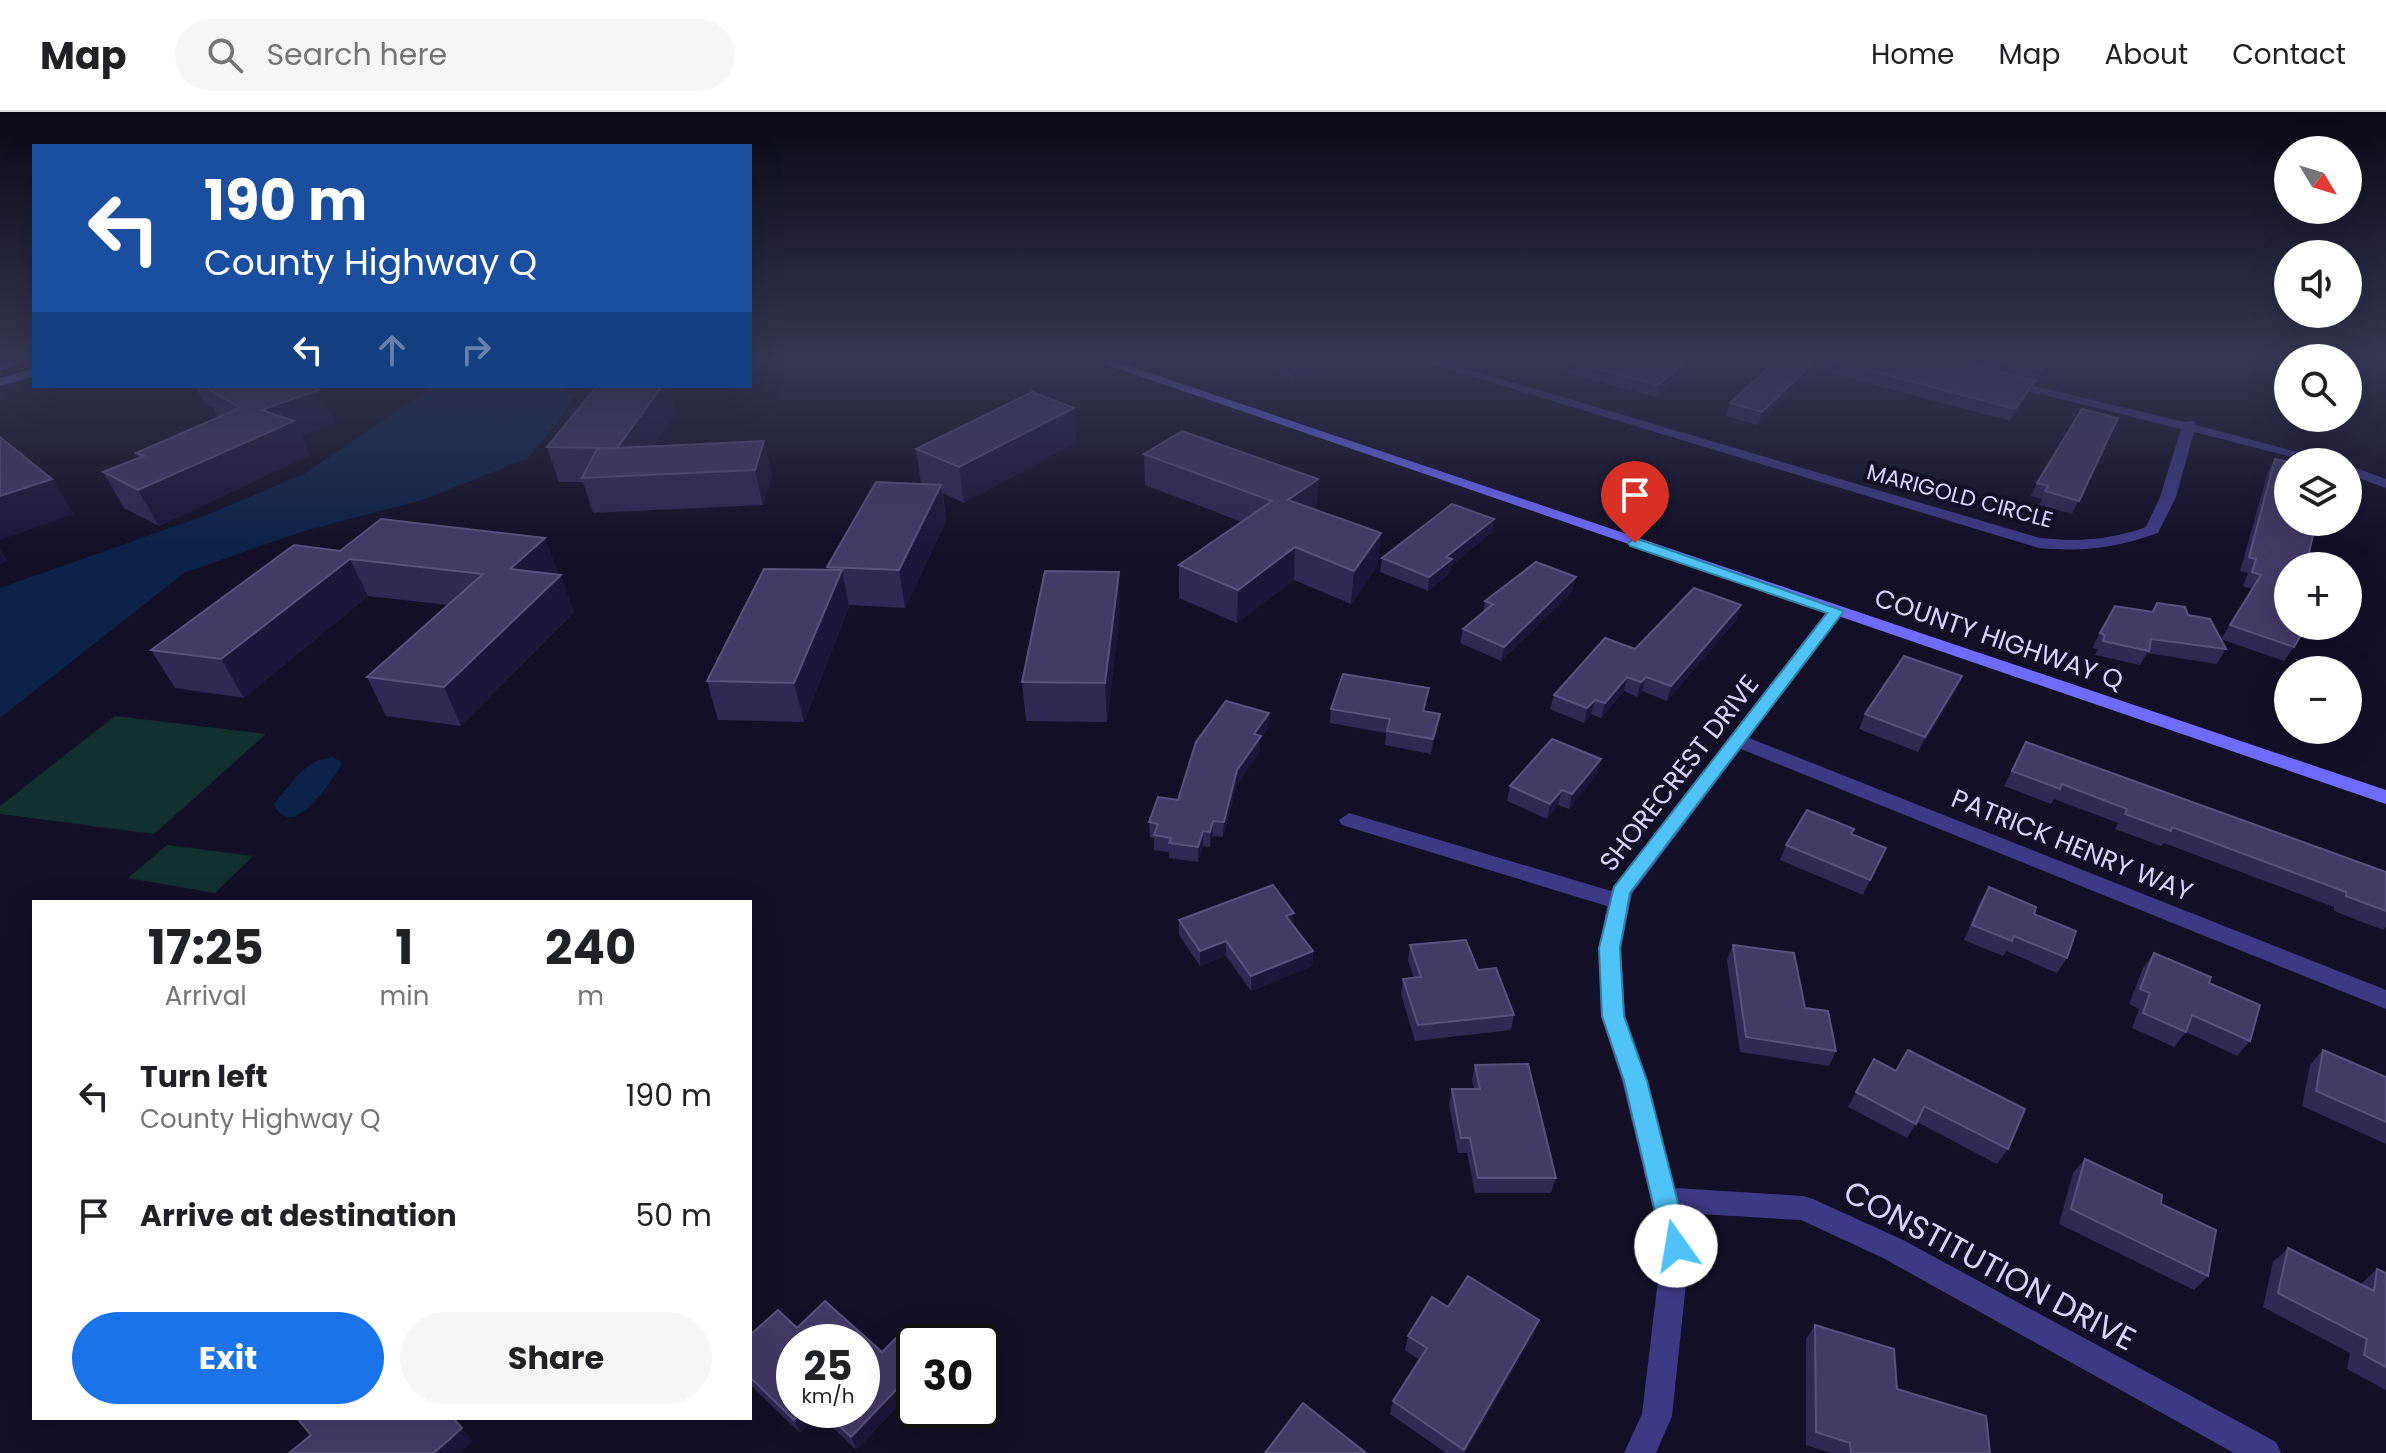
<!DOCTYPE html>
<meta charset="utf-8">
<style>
body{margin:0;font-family:Poppins,sans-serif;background:#f6f6f6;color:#202124;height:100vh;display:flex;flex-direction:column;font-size:30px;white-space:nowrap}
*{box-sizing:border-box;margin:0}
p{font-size:26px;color:#757577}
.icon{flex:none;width:44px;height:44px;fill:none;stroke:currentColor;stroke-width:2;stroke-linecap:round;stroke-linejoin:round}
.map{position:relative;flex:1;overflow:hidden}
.details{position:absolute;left:32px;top:788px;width:720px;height:520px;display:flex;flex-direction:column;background:#fff;border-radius:0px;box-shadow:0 8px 32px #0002}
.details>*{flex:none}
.banner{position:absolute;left:32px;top:32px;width:720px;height:244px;border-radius:0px;box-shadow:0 8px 32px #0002;background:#1a4fa0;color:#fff;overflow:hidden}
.needle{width:52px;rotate:128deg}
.fabs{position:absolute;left:2274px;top:24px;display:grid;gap:16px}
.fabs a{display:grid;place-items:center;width:88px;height:88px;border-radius:50%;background:#fff;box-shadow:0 8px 32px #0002;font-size:40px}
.speed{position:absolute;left:776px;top:1212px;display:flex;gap:16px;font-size:40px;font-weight:700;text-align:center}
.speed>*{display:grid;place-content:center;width:104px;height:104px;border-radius:50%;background:#fff;box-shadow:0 8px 32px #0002;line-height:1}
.speed small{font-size:20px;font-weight:400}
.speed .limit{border:4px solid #111;border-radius:12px;background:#fff;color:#111}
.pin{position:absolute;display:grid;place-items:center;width:68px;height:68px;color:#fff;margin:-82px -34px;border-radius:50% 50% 50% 0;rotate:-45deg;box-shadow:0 0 8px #0007}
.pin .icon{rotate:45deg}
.me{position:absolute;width:88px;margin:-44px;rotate:347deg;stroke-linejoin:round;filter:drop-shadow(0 0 6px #0008)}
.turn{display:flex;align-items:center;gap:28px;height:168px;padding:0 40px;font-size:36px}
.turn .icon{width:104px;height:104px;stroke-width:2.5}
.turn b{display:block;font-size:56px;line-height:68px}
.lanes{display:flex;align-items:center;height:76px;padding:0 40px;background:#0003;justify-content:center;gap:40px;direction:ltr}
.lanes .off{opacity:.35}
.eta{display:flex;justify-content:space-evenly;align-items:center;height:136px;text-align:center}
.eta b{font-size:48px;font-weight:700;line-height:56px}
.action{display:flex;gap:16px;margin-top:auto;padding:16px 40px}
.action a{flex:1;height:92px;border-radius:48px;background:#1a73e8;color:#fff;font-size:32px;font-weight:700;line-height:92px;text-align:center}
.action a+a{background:#f6f6f6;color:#202124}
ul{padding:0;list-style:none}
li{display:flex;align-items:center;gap:24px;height:120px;padding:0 40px}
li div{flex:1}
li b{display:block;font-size:30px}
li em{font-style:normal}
header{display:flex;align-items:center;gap:48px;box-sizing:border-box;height:112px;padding:0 40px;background:#fff;border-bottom:2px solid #e0e0e0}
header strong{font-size:38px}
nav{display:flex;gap:44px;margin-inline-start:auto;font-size:28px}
.search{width:560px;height:72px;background:#f6f6f6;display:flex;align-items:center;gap:20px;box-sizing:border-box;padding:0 28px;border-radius:44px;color:#757577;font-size:30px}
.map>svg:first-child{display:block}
.green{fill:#12302f}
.water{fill:#0c2248}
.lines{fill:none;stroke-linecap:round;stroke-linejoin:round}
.street{fill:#3d3a85;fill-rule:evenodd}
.secondary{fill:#6f6bff;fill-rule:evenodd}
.wall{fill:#312854;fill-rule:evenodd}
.shaded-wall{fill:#1d163a}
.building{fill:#433a66;stroke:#5a527e;stroke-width:2}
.route{fill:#4fc3f7;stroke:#337fa1;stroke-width:2}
.labels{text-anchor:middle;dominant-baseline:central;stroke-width:8;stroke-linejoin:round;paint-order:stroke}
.far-street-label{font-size:22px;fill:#d9d4ff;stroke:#130f26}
.street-label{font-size:26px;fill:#d9d4ff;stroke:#130f26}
.near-street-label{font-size:32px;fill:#d9d4ff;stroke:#130f26}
</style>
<header>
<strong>Map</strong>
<div class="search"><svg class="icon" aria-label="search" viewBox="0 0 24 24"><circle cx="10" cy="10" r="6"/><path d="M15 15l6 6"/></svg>Search here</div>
<nav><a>Home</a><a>Map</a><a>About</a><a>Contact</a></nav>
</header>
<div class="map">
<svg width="2386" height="1341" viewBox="0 0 2386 1341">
<rect width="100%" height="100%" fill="#130f26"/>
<g class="green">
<polygon points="115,604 266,622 154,722 0,702 0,694"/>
<polygon points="167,733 253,744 215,781 128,766"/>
</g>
<g class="water">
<polygon points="434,274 565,274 563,279 574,282 563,304 528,346 422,388 304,419 184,461 0,606 0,476 204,404 304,362"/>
<path d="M332 645 341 649V654C331 669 292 732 274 692 293 671 301 650 332 645Z"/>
</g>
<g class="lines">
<g class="street">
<path d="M1414 247H1433L2040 426C2078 430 2110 428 2146 415L2160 385 2181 317 2001 272V266L2184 310 2194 309 2196 313 2335 350H2311L2194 320 2176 385 2158 421C2115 436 2084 440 2039 436Z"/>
<polygon points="2348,353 2386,367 2386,376 2348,362"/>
<polygon points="1836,494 1845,499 1749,626 2386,878 2386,897 1741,637 1632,782 1621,836 1625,904 1648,969 1675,1076 1803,1084 1813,1087 1903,1128 2276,1330 2281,1341 2234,1341 1883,1146 1801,1108 1682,1101 1690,1134 1672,1304 1656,1341 1624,1341 1642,1302 1662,1134 1622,969 1601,904 1599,836 1607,794 1342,713 1339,708 1349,701 1611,779 1830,495"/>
</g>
<g class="secondary">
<polygon points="12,247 32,247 0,258 0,250"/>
<polygon points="1090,247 1108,247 2386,678 2386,692"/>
<polygon points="34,256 34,264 0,274 0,266"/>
</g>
</g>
<g class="wall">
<polygon points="1256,247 1332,247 1331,259 1293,269"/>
<polygon points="1543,247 1700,247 1655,285 1556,258 1556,255 1542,251"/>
<polygon points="1778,247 2054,247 2037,271 2034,270 2029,281 2010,309 1815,257 1758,313 1726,304 1730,291"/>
<polygon points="195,274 314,274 319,278 335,311 301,323 310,343 159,414 124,396 103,360 139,346 136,341 218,305 213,295 204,291"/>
<polygon points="597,274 669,274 677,300 653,334 764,329 772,364 763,393 593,401 583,370 559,370 547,335"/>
<polygon points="1074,296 1076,330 964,391 943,381 946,409 905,496 849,493 849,495 804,610 718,608 707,569 828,458 827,455 921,372 916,337"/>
<polygon points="2118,306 2072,402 2039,393 2042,387 2031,384 2037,371"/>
<polygon points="1144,342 1318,367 1316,398 1381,421 1377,454 1351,492 1294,468 1237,511 1179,486 1179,453 1242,410 1145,373"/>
<polygon points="2275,347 2308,445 2294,535 2284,549 2221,527 2252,477 2243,474 2248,461 2240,459 2268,360"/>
<polygon points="1494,407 1492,420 1451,454 1450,461 1428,479 1380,460 1382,446"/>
<polygon points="294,433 559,462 574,500 461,614 386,604 367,565 448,493 368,484 244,586 175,576 151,538"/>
<polygon points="1573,479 1501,549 1460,531 1463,517 1483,501 1485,489"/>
<polygon points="2157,491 2188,503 2226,537 2217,552 2147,541 2140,553 2095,543 2098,537 2092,536 2115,494 2152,499"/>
<polygon points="1120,497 1107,610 1026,609 1022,570"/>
<polygon points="1737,507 1667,589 1642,579 1637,585 1624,579 1601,606 1591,602 1584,611 1550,597 1554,583 1635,537"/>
<polygon points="1956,579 1918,640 1859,617 1865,602"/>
<polygon points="1427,591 1424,600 1440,602 1431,642 1385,633 1386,621 1330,611 1331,597"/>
<polygon points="1269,601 1268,616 1260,627 1260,639 1237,673 1223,725 1213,724 1210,735 1203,734 1198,750 1169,746 1169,740 1154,738 1154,726 1150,725 1149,710 1178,688"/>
<polygon points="2026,630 2386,760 2386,815 2383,818 2334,799 2334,795 2164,731 2161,734 2115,717 2118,711 2054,687 2051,692 2004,674"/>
<polygon points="1601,647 1597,662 1569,697 1558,693 1547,707 1507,689 1510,674"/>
<polygon points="1852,722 1886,736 1863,783 1780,748 1786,733"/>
<polygon points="1989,775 2034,802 2067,846 2057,861 2006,839 2003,844 1964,828 1980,790"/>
<polygon points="1294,801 1293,813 1313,839 1312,854 1251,879 1226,844 1200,854 1179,823 1179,808"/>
<polygon points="1410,833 1478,858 1514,903 1511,918 1415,929 1401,882 1403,867 1414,866 1408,848"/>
<polygon points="1733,833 1805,896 1836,939 1829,954 1740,940 1727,848"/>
<polygon points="2154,841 2209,871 2250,929 2237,944 2186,920 2174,935 2132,916 2139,897 2129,892 2143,856"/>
<polygon points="2323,938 2386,965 2386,1032 2302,994 2310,953"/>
<polygon points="1874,947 2008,1037 1997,1052 1917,1010 1907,1026 1848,995"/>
<polygon points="1475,953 1556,1066 1551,1081 1475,1081 1467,1041 1458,1041 1449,992 1452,977 1474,977 1472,968"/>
<polygon points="2085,1047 2161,1092 2208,1164 2194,1178 2059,1112 2073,1061"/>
<polygon points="2288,1136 2361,1172 2377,1157 2386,1161 2386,1278 2347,1257 2350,1241 2263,1195 2273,1150"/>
<path d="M825 1189 882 1240 901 1221 914 1232V1277L856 1338 819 1302 800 1321 750 1273V1223L778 1198 797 1216ZM794 1230H862V1298H794Z"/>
<polygon points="1448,1195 1539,1208 1534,1222 1465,1341 1446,1341 1390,1302 1393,1289 1420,1248 1405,1238 1408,1224"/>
<polygon points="1815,1213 1897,1277 1990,1341 1830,1341 1806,1333 1806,1227"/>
</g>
<g class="shaded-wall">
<polygon points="1332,247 1331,259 1293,269 1294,257"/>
<polygon points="1689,247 1700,247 1655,285 1658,273"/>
<polygon points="1817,247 1819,247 1815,257 1758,313 1762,300"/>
<polygon points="2050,247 2054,247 2037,271 2042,258"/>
<polygon points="2035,269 2029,281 2010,309 2015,297"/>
<polygon points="662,274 669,274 677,300 632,364 617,336"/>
<polygon points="319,278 335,311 301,323 310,343 159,414 138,378 261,298"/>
<polygon points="1074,296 1076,330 964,391 959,355"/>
<polygon points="764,329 772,364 763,393 755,358"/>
<polygon points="52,367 74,402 0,428 0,384"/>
<polygon points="1318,367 1316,398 1288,388"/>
<polygon points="941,373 946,409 905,496 899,458"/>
<polygon points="1494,407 1492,420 1451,454 1450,461 1428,479 1429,465 1446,445"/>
<polygon points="1381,421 1377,454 1351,492 1354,459"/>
<polygon points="545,426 559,462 525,495 510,457"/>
<polygon points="1295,435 1294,468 1237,511 1238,478"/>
<polygon points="0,437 8,449 0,452"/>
<polygon points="350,447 368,484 244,586 221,547"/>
<polygon points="842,458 849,495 804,610 794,571"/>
<polygon points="1119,460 1120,497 1107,610 1105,571"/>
<polygon points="561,463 574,500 461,614 444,575"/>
<polygon points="1576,465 1573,479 1501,549 1504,535"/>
<polygon points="1741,493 1737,507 1667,589 1671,574"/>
<polygon points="1962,564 1956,579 1918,640 1925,625"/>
<polygon points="1627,565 1624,579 1601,606 1605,591"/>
<polygon points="1646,565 1642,579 1637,585 1641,570"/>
<polygon points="1595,588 1591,602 1584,611 1587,596"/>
<polygon points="1269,601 1268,616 1260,627 1260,639 1237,673 1223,725 1224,710 1237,658 1254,622"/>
<polygon points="1440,602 1437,617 1431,642 1433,627"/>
<polygon points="1601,647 1597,662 1569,697 1572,682"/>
<polygon points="1562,678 1558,693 1547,707 1550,692"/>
<polygon points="1213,709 1213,724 1210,735 1210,720"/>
<polygon points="1203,719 1203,734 1198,750 1198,735"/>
<polygon points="1294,801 1293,816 1286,804"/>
<polygon points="1226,829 1226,844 1200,854 1200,839"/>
<polygon points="1313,839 1312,854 1251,879 1251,864"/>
<polygon points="1539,1208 1534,1222 1465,1341 1463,1341"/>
<polygon points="914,1259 914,1277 856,1338 851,1325"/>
<polygon points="804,1298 817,1298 819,1302 800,1321 794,1308"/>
<polygon points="462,1316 473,1329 460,1341 434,1341"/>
</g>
<g class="building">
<polygon points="1276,247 1332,247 1294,257"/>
<polygon points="1561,247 1689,247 1658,273"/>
<polygon points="1778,247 1817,247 1762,300 1730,291"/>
<polygon points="1827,247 1954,247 2035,269 2015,297"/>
<polygon points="1994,247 2050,247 2042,258"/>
<polygon points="204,274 314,274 319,278 261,298 294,309 138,378 103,360 144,344 136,341 240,296"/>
<polygon points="597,274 662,274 617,336 547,335"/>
<polygon points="1032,280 1074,296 959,355 916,337"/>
<polygon points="2082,297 2118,306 2079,389 2045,379 2048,374 2037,371"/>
<polygon points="1182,319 1318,367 1288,388 1381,421 1354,459 1295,435 1238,478 1179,453 1272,389 1144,342"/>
<polygon points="0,325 52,367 0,384"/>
<polygon points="764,329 755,358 582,366 597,337"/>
<polygon points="2275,347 2288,350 2288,410 2316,410 2308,445 2324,450 2322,454 2288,454 2288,514 2306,514 2294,535 2230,513 2261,463 2252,460 2256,447 2249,445"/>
<polygon points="876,370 941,373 899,458 827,455"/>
<polygon points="1452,392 1494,407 1446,445 1452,447 1429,465 1382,446"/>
<polygon points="381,407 545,426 510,457 561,463 444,575 367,565 483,462 350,447 221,547 151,538 294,433 340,439"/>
<polygon points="1536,450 1576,465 1504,535 1463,517 1493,492 1485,489"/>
<polygon points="764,457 842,458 794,571 707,569"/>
<polygon points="1045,459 1119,460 1105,571 1022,570"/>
<polygon points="1694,476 1741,493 1671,574 1646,565 1641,570 1627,565 1605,591 1595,588 1587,596 1554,583 1605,526 1635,537"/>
<polygon points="2157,491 2185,495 2188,503 2210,507 2226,537 2151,527 2149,539 2103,529 2105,523 2100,521 2115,494 2153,500"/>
<polygon points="1904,544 1962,564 1925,625 1865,602"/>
<polygon points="1343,562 1429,576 1423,599 1440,602 1433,627 1387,619 1390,607 1331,597"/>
<polygon points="1226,589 1269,601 1254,622 1261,624 1237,658 1224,710 1213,709 1210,720 1203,719 1198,735 1169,731 1171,726 1154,723 1158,712 1149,710 1158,685 1178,688 1196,630"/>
<polygon points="1552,627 1601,647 1572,682 1562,678 1550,692 1510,674"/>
<polygon points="2026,630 2386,760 2386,799 2346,784 2346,780 2172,715 2171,719 2125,702 2127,697 2062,672 2060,677 2012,659"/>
<polygon points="1807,698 1854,717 1851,722 1886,736 1870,768 1786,733"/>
<polygon points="1273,773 1294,801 1286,804 1313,839 1251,864 1226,829 1200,839 1179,808"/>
<polygon points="1989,775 2036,795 2034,802 2076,819 2067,846 2014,824 2012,829 1972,813"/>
<polygon points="1466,828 1478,858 1496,856 1514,903 1418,913 1403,867 1421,865 1410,833"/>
<polygon points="1733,833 1794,841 1805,896 1828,899 1836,939 1746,925"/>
<polygon points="2154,841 2211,865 2209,871 2260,893 2250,929 2192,903 2186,920 2143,901 2150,881 2140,877"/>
<polygon points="1908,938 2025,997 2008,1037 1924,994 1916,1012 1856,980 1874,947 1896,959"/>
<polygon points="2323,938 2386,965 2386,1010 2316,979"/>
<polygon points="1528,952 1556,1066 1478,1066 1470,1026 1461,1026 1452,977 1480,977 1475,953"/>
<polygon points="2085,1047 2162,1083 2161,1092 2216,1118 2208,1164 2071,1097"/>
<polygon points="2288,1136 2374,1179 2377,1157 2386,1161 2386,1255 2364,1243 2367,1227 2278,1181"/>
<polygon points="1468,1164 1539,1208 1464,1338 1393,1289 1427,1236 1408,1224 1432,1185 1448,1195"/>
<polygon points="825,1189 882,1240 901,1221 914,1232 914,1259 851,1325 823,1298 862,1298 862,1230 794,1230 794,1298 804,1298 794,1308 750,1265 750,1223 778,1198 797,1216"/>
<polygon points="1815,1213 1894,1237 1897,1277 1986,1304 1990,1341 1851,1341 1850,1331 1816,1320"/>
<polygon points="1303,1291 1366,1341 1265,1341"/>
<polygon points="297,1306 453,1306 462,1316 434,1341 289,1341 311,1323"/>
</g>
<linearGradient id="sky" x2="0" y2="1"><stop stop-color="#0a0815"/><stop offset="0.57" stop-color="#333752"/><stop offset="1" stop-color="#333752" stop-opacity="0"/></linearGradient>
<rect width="2386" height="434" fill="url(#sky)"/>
<polygon class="route" points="1635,426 1844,499 1630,781 1620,836 1624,904 1647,969 1689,1134 1685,1142 1676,1145 1667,1142 1663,1134 1624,969 1602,904 1599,836 1614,775 1827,501 1630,434 1628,431"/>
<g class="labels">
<g class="far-street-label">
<text transform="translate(1960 384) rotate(15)">MARIGOLD CIRCLE</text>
</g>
<g class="street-label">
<text transform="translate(1999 527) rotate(19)">COUNTY HIGHWAY Q</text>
<text transform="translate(1679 661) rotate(-52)">SHORECREST DRIVE</text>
<text transform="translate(2072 733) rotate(22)">PATRICK HENRY WAY</text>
</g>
<g class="near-street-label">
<text transform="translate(1990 1153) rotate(28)">CONSTITUTION DRIVE</text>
</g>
</g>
</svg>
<div class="fabs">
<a><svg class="needle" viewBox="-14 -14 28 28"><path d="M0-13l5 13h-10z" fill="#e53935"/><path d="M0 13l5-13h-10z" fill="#757577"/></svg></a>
<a><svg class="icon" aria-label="sound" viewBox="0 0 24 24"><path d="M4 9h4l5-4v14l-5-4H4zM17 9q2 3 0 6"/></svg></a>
<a><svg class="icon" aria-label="search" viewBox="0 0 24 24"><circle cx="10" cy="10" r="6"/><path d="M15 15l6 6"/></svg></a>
<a><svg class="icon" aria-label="layers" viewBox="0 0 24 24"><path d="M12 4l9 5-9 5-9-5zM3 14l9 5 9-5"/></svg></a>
<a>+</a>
<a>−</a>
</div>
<div class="speed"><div>25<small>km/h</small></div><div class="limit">30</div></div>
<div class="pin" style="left:1635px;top:431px;background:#d93025"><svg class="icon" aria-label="arrive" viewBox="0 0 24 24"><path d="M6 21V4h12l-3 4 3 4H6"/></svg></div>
<svg class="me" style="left:1676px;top:1134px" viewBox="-20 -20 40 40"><circle r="19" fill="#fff"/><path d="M0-13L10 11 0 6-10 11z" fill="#4fc3f7"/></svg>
<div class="banner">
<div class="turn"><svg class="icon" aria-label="left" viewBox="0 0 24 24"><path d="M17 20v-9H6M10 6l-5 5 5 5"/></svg><div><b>190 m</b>County Highway Q</div></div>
<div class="lanes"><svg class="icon" aria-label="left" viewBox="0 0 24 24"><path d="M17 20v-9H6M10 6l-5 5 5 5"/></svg><svg class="icon off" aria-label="ahead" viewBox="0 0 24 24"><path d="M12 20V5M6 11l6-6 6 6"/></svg><svg class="icon off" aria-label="right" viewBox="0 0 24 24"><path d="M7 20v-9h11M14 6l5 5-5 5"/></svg></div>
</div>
<section class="details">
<div class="eta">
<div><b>17:25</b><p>Arrival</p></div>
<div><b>1</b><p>min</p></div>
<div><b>240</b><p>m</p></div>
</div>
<ul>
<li><svg class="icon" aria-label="left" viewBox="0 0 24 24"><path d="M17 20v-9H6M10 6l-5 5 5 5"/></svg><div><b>Turn left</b><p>County Highway Q</p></div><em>190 m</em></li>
<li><svg class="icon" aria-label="arrive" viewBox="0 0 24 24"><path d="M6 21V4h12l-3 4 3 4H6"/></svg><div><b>Arrive at destination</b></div><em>50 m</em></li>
</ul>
<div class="action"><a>Exit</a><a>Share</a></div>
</section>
</div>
